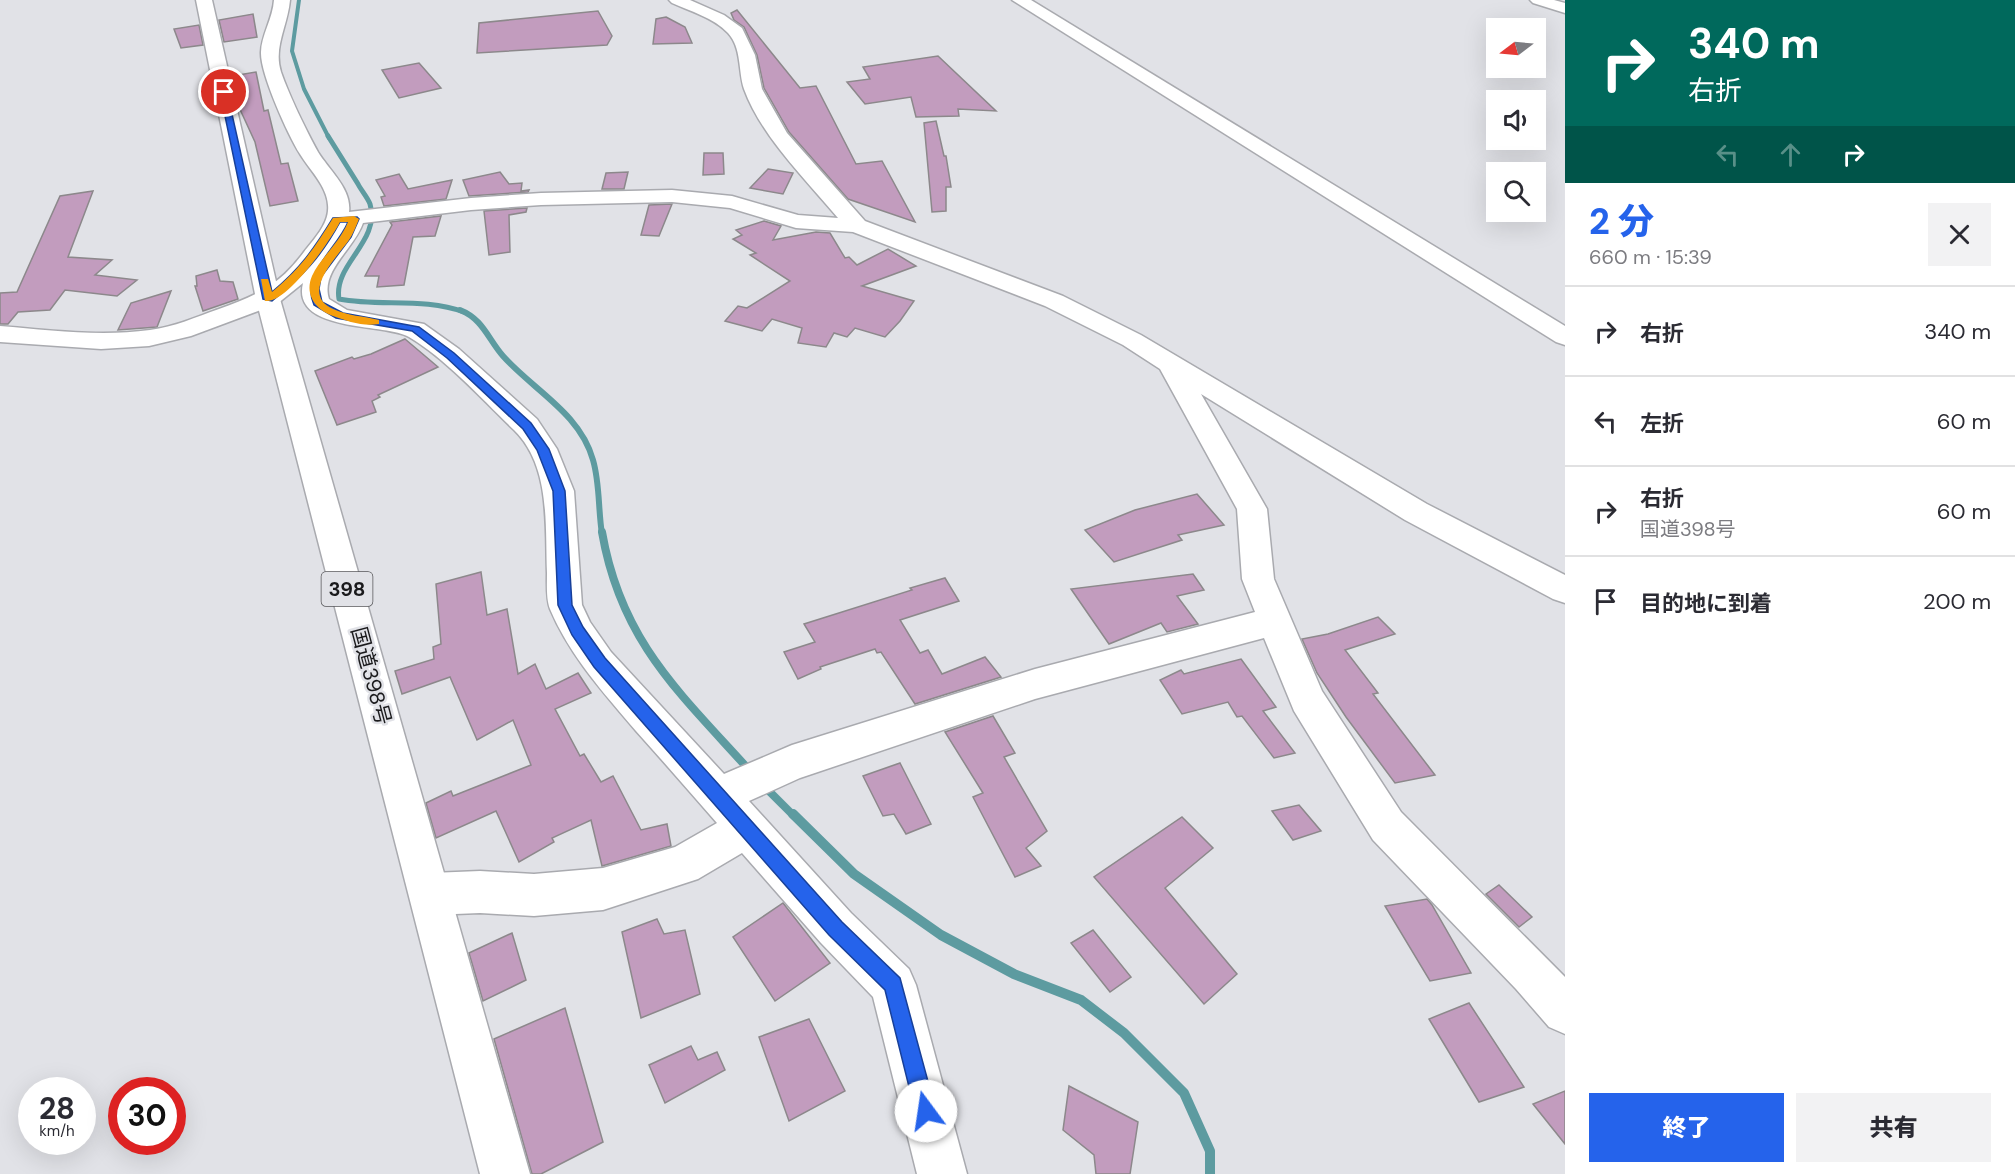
<!DOCTYPE html>
<html lang="ja">
<meta charset="utf-8">
<style>
body{margin:0;font-family:"DM Sans","Noto Sans JP",sans-serif;background:#f2f2f3;color:#2b2b33;height:100vh;display:flex;flex-direction:column;font-size:22px;white-space:nowrap}
*{box-sizing:border-box;margin:0}
p{font-size:20px;color:#7c7c81}
.icon{flex:none;width:33px;height:33px;fill:none;stroke:currentColor;stroke-width:2;stroke-linecap:round;stroke-linejoin:round}
.map{position:relative;flex:1;overflow:hidden}
.drawer{display:flex;flex-direction:column;background:#fff;width:450px}
.drawer>*{flex:none}
.hud{background:#00695c;color:#fff;overflow:hidden}
.needle{width:39px;rotate:254deg}
.buttons{position:absolute;left:1486px;top:18px;display:grid;gap:12px}
.buttons a{display:grid;place-items:center;width:60px;height:60px;border-radius:0px;background:#fff;box-shadow:0 6px 24px #0002;font-size:30px}
.speed{position:absolute;left:18px;top:1077px;display:flex;gap:12px;font-size:30px;font-weight:700;text-align:center}
.speed>*{display:grid;place-content:center;width:78px;height:78px;border-radius:50%;background:#fff;box-shadow:0 6px 24px #0002;line-height:1}
.speed small{font-size:15px;font-weight:400}
.speed .limit{border:9px solid #d22;background:#fff;color:#111}
.pin{position:absolute;display:grid;place-items:center;width:51px;height:51px;color:#fff;margin:-26px;border:3px solid #fff;border-radius:50%;box-shadow:0 2px 6px #0007}
.me{position:absolute;width:66px;margin:-33px;rotate:346deg;stroke-linejoin:round;filter:drop-shadow(0 0 4px #0008)}
.turn{display:flex;align-items:center;gap:21px;height:126px;padding:0 24px;font-size:27px}
.turn .icon{width:78px;height:78px;stroke-width:2.5}
.turn b{display:block;font-size:42px;line-height:51px}
.lanes{display:flex;align-items:center;height:57px;padding:0 24px;background:#0003;justify-content:center;gap:30px;direction:ltr}
.lanes .off{opacity:.35}
.round{display:grid;place-items:center;flex:none;width:63px;height:63px;border-radius:0px;background:#f2f2f3}
.overview{display:flex;align-items:center;justify-content:space-between;height:102px;padding:0 24px}
h1{font-size:36px;font-weight:800;line-height:45px;color:#2563eb}
.primary-button{display:flex;gap:12px;margin-top:auto;padding:12px 24px}
.primary-button a{flex:1;height:69px;border-radius:0px;background:#2563eb;color:#fff;font-size:24px;font-weight:800;line-height:69px;text-align:center}
.primary-button a+a{background:#f2f2f3;color:#2b2b33}
ul{padding:0;list-style:none}
li{display:flex;align-items:center;gap:18px;height:90px;padding:0 24px;border-top:2px solid #e1e1e2}
li div{flex:1}
li b{display:block;font-size:22px}
li em{font-style:normal}
main{display:flex;flex:1;min-height:0}
.map>svg:first-child{display:block}
.lines{fill:none;stroke-linecap:round;stroke-linejoin:round}
.stream-far4{stroke:#5d9ba0;stroke-width:4}
.stream-far3{stroke:#5d9ba0;stroke-width:5}
.stream-far2{stroke:#5d9ba0;stroke-width:6}
.stream-far1{stroke:#5d9ba0;stroke-width:8}
.stream{stroke:#5d9ba0;stroke-width:10}
.building{fill:#c29cbe;stroke:#8c888b;stroke-width:1.5}
.minor-casing{stroke:#a9aaaf;stroke-width:3}
.highway-casing{stroke:#a9aaaf;stroke-width:3}
.minor{fill:#fff;fill-rule:evenodd}
.highway{fill:#fff;fill-rule:evenodd}
.route{fill:#2563eb;stroke:#184099;stroke-width:1.5}
.slow{fill:#f59e0b}
.labels{text-anchor:middle;dominant-baseline:central;stroke-width:5;stroke-linejoin:round;paint-order:stroke}
.shield{fill:#e1e2e7;stroke:#565659;stroke-width:1.5}
.shield-label{font-size:20px;font-weight:bold;fill:#1a1a1c}
.street-label{font-size:21px;fill:#1a1a1c;stroke:#e1e2e7}
</style>
<main>
<div class="map">
<svg width="1565" height="1174" viewBox="0 0 1565 1174">
<rect width="100%" height="100%" fill="#e1e2e7"/>
<g class="lines">
<polyline class="stream-far4" points="299,0 292,51 304,89 329,138"/>
<path class="stream-far3" d="M328 136C338 152 348 168 358 184 361 190 368 198 370 204 381 242 333 264 339 299 380 307 424 297 464 312"/>
<path class="stream-far2" d="M460 310C483 319 488 339 503 356 533 390 580 413 593 460 600 484 598 509 602 534"/>
<g class="stream-far1">
<path d="M602 532C621 642 680 693 751 772"/>
<polyline points="763,785 794,816"/>
</g>
<polyline class="stream" points="793,814 854,874 941,935 1014,974 1081,1000 1124,1033 1184,1093 1210,1151 1210,1174"/>
</g>
<g class="building">
<polygon points="737,10 800,88 816,86 856,164 882,161 915,222 848,199 789,132 764,88 757,55 744,27 734,20 731,13"/>
<polygon points="598,11 612,36 607,45 477,53 479,23"/>
<polygon points="253,14 257,37 224,42 219,20"/>
<polygon points="666,17 685,27 692,43 653,44 656,19"/>
<polygon points="199,25 203,45 181,48 174,29"/>
<polygon points="938,56 996,111 958,109 959,116 916,117 911,97 865,104 847,82 870,79 863,67"/>
<polygon points="419,63 441,88 399,98 382,70"/>
<polygon points="256,72 264,111 268,110 281,164 288,163 298,201 270,206 255,142 238,105 232,76"/>
<polygon points="936,121 944,156 946,156 951,187 946,187 946,211 932,212 924,123"/>
<polygon points="704,153 723,153 724,174 703,175"/>
<polygon points="768,169 793,173 783,194 750,188"/>
<polygon points="500,172 509,184 522,183 521,191 529,190 528,192 469,196 463,180"/>
<polygon points="628,172 624,189 602,189 606,173"/>
<polygon points="399,174 408,189 452,180 446,199 384,206 381,197 385,196 376,180"/>
<polygon points="93,191 68,257 112,260 95,275 137,280 117,296 65,290 50,310 18,312 8,324 0,324 0,293 17,292 60,196"/>
<polygon points="672,204 659,236 641,235 649,205"/>
<polygon points="527,208 526,212 509,215 510,252 489,255 484,211"/>
<polygon points="441,216 435,236 413,237 404,285 377,287 379,276 365,276 392,225 390,222"/>
<polygon points="764,221 781,226 773,240 816,232 830,233 845,258 849,257 857,265 888,249 916,266 862,286 914,301 900,321 885,337 855,328 847,337 834,333 826,347 798,343 802,328 772,319 762,331 725,321 738,306 747,308 790,281 750,255 756,253 733,239 742,235 736,230"/>
<polygon points="217,270 220,281 233,282 238,299 203,311 195,286 197,286 196,276"/>
<polygon points="171,291 157,327 118,330 131,303"/>
<polygon points="405,339 438,367 378,395 380,397 372,401 376,412 337,425 315,371 352,357 354,359 371,354"/>
<polygon points="1197,494 1224,525 1178,535 1182,540 1114,562 1085,530 1135,510"/>
<polygon points="481,572 487,615 507,609 518,674 535,664 546,689 578,673 591,693 555,709 580,756 584,754 601,782 613,776 641,830 667,824 671,846 602,866 591,820 552,838 554,842 519,862 496,811 436,838 426,803 451,791 453,796 531,765 513,720 477,740 450,677 402,694 395,671 434,659 433,647 441,644 436,584"/>
<polygon points="1193,574 1204,590 1177,596 1198,624 1167,632 1161,623 1109,644 1071,589"/>
<polygon points="945,578 959,601 900,620 920,653 928,650 942,674 985,657 1001,677 915,704 881,652 877,653 875,649 820,667 821,669 798,679 784,652 815,642 804,624 912,590 910,588"/>
<polygon points="1378,617 1395,634 1345,650 1378,693 1373,694 1435,775 1395,783 1346,717 1317,673 1302,639 1328,634"/>
<polygon points="1241,659 1276,707 1263,711 1295,753 1274,758 1242,716 1237,717 1228,702 1182,714 1160,680 1181,670 1184,674"/>
<polygon points="993,716 1015,753 1004,757 1047,831 1026,848 1041,866 1015,877 973,797 983,793 945,732"/>
<polygon points="900,763 931,824 906,834 894,814 883,816 863,776"/>
<polygon points="1299,805 1321,831 1293,840 1272,811"/>
<polygon points="1182,817 1213,848 1165,888 1237,974 1204,1004 1094,877"/>
<polygon points="1499,885 1532,917 1519,927 1486,894"/>
<polygon points="1427,899 1432,905 1471,973 1430,981 1385,906"/>
<polygon points="783,903 830,963 775,1001 733,937"/>
<polygon points="657,919 664,934 685,930 700,994 641,1018 622,932"/>
<polygon points="1093,930 1131,977 1110,992 1071,943"/>
<polygon points="512,933 526,980 483,1001 469,953"/>
<polygon points="1469,1003 1524,1087 1479,1102 1429,1019"/>
<polygon points="565,1008 603,1142 541,1174 532,1174 494,1039"/>
<polygon points="809,1019 845,1091 789,1121 759,1037"/>
<polygon points="691,1046 698,1060 717,1052 725,1070 665,1103 649,1065"/>
<polygon points="1069,1086 1138,1122 1130,1174 1096,1174 1094,1155 1063,1130"/>
<polygon points="1565,1091 1565,1144 1533,1104"/>
</g>
<g class="lines">
<g class="minor-casing">
<g id="minor">
<path d="M274 0H290C288 25 273 47 281 72 289 95 306 130 318 152 329 170 352 189 349 212L471 198 541 193 672 190 732 196 798 215 838 218C807 181 761 136 744 89 738 71 742 48 728 33 714 18 690 11 672 3L669 0H690L724 15 742 28 755 55 762 89 787 133 865 221 1063 296 1141 335 1427 504 1565 575V603L1553 599 1405 520 1201 394 1267 509 1274 579 1322 691 1401 812 1565 977V1034L1549 1027 1516 989 1373 840 1294 711 1264 638 1035 699 800 778 749 801 851 913 909 969 916 985 967 1174H917L873 997 821 943 742 853 698 879 603 910 534 916 480 913 431 915 416 909 410 894 416 879 431 873 480 871 534 874 603 868 675 847 717 823C690 792 663 761 636 731 603 692 570 656 550 609 546 599 547 584 547 573 545 526 551 466 514 430 484 401 445 358 409 337 385 323 291 333 303 283L277 304 191 336 149 346 101 349 0 342V326C49 330 100 337 150 330 174 327 196 317 219 309 257 295 279 286 304 252 314 239 330 223 328 205 327 186 309 169 300 154 288 135 260 73 261 52 261 36 273 18 274 0ZM672 202 730 208 796 228 853 232 1045 306 1123 345 1160 369 1237 509 1242 579 1255 612 1035 669 792 745 724 774 611 652 590 622 582 605 574 491 557 449 537 419 459 349 424 324 347 310 329 299C320 271 354 249 363 223L471 210 541 205Z"/>
<polygon points="1012,0 1031,0 1565,326 1565,345 1556,342"/>
<polygon points="1530,0 1554,0 1565,3 1565,13 1533,3"/>
</g>
</g>
<g class="highway-casing">
<polygon id="highway" points="196,0 212,0 280,299 530,1174 480,1174 256,299"/>
</g>
<use href="#minor" class="minor"/>
<use href="#highway" class="highway"/>
</g>
<path class="route" d="M224 90 227 92 272 292C300 269 314 249 333 218L357 217 359 219 351 237 321 277 319 289 322 302 343 313 419 327 454 353 531 423 549 449 565 491 572 605 583 627 605 658 842 922 900 978 936 1111 933 1118 926 1121 918 1118 915 1111 885 990 829 935 594 667 572 635 558 605 553 491 537 450 523 429 447 358 412 331 336 318 314 305C300 274 337 249 348 222H340C321 257 302 277 272 301L263 299 220 92Z"/>
<path class="slow" d="M354 216 359 219C356 226 353 234 349 240 337 257 299 294 333 309 348 316 363 316 379 320V324C363 327 347 321 333 316 316 310 304 295 312 276 320 258 339 244 348 222H340C330 241 287 304 265 301L261 279H268L272 292C300 269 314 249 333 218Z"/>
<g class="labels">
<rect class="shield" x="321.5" y="572" width="51" height="34" rx="4.5"/>
<g class="shield-label">
<text x="347" y="589">398</text>
</g>
<g class="street-label">
<text transform="translate(371 676) rotate(75)">国道398号</text>
</g>
</g>
</svg>
<div class="buttons">
<a><svg class="needle" viewBox="-14 -14 28 28"><path d="M0-13l5 13h-10z" fill="#e53935"/><path d="M0 13l5-13h-10z" fill="#7c7c81"/></svg></a>
<a><svg class="icon" aria-label="sound" viewBox="0 0 24 24"><path d="M4 9h4l5-4v14l-5-4H4zM17 9q2 3 0 6"/></svg></a>
<a><svg class="icon" aria-label="search" viewBox="0 0 24 24"><circle cx="10" cy="10" r="6"/><path d="M15 15l6 6"/></svg></a>
</div>
<div class="speed"><div>28<small>km/h</small></div><div class="limit">30</div></div>
<div class="pin" style="left:224px;top:92px;background:#d93025"><svg class="icon" aria-label="arrive" viewBox="0 0 24 24"><path d="M6 21V4h12l-3 4 3 4H6"/></svg></div>
<svg class="me" style="left:926px;top:1111px" viewBox="-20 -20 40 40"><circle r="19" fill="#fff"/><path d="M0-13L10 11 0 6-10 11z" fill="#2563eb"/></svg>
</div>
<section class="drawer">
<div class="hud">
<div class="turn"><svg class="icon" aria-label="right" viewBox="0 0 24 24"><path d="M7 20v-9h11M14 6l5 5-5 5"/></svg><div><b>340 m</b>右折</div></div>
<div class="lanes"><svg class="icon off" aria-label="left" viewBox="0 0 24 24"><path d="M17 20v-9H6M10 6l-5 5 5 5"/></svg><svg class="icon off" aria-label="ahead" viewBox="0 0 24 24"><path d="M12 20V5M6 11l6-6 6 6"/></svg><svg class="icon" aria-label="right" viewBox="0 0 24 24"><path d="M7 20v-9h11M14 6l5 5-5 5"/></svg></div>
</div>
<div class="overview"><div><h1>2 分</h1><p>660 m · 15:39</p></div><a class="round"><svg class="icon" aria-label="close" viewBox="0 0 24 24"><path d="M6 6l12 12M18 6L6 18"/></svg></a></div>
<ul>
<li><svg class="icon" aria-label="right" viewBox="0 0 24 24"><path d="M7 20v-9h11M14 6l5 5-5 5"/></svg><div><b>右折</b></div><em>340 m</em></li>
<li><svg class="icon" aria-label="left" viewBox="0 0 24 24"><path d="M17 20v-9H6M10 6l-5 5 5 5"/></svg><div><b>左折</b></div><em>60 m</em></li>
<li><svg class="icon" aria-label="right" viewBox="0 0 24 24"><path d="M7 20v-9h11M14 6l5 5-5 5"/></svg><div><b>右折</b><p>国道398号</p></div><em>60 m</em></li>
<li><svg class="icon" aria-label="arrive" viewBox="0 0 24 24"><path d="M6 21V4h12l-3 4 3 4H6"/></svg><div><b>目的地に到着</b></div><em>200 m</em></li>
</ul>
<div class="primary-button"><a>終了</a><a>共有</a></div>
</section>
</main>
